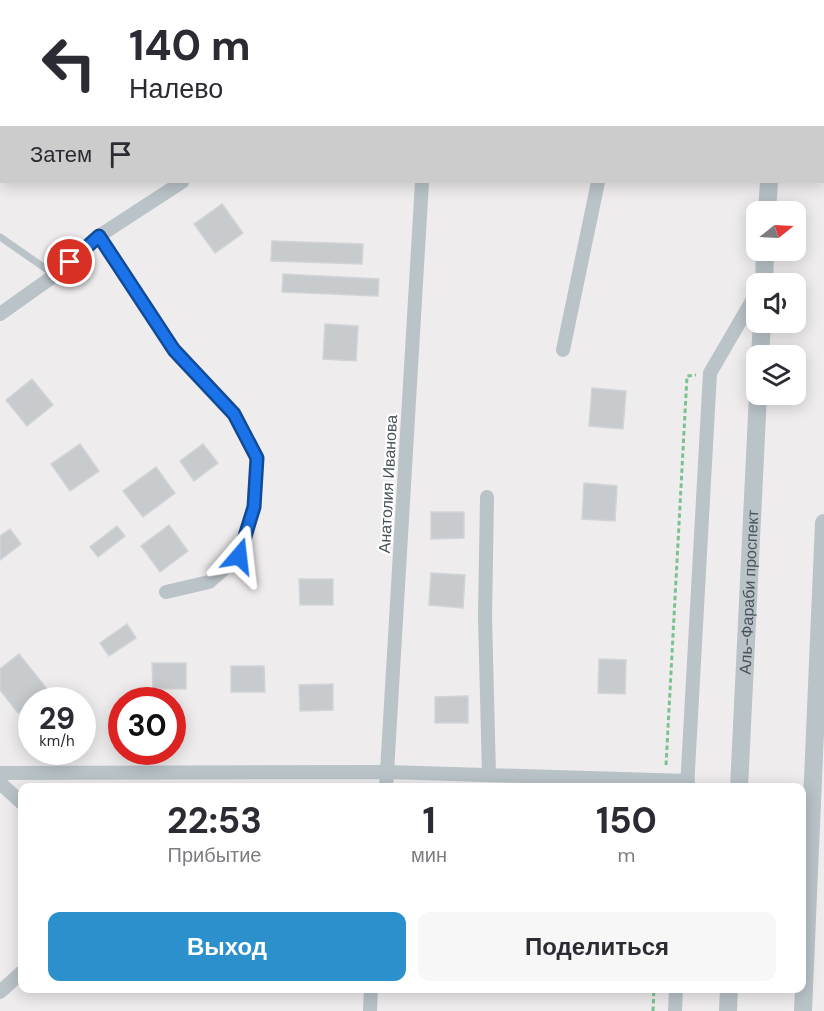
<!DOCTYPE html>
<html lang="ru">
<meta charset="utf-8">
<style>
body{margin:0;font-family:"DM Sans",sans-serif;background:#f7f7f7;color:#2b2b33;height:100vh;display:flex;flex-direction:column;font-size:22px;white-space:nowrap}
*{box-sizing:border-box;margin:0}
p{font-size:20px;color:#7c7c81}
.icon{flex:none;width:33px;height:33px;fill:none;stroke:currentColor;stroke-width:2;stroke-linecap:round;stroke-linejoin:round}
.map{position:relative;flex:1;overflow:hidden}
.drawer{position:absolute;left:18px;top:783px;width:788px;height:210px;display:flex;flex-direction:column;background:#fff;border-radius:12px;box-shadow:0 3px 15px #0003}
.drawer>*{flex:none}
.top-card{position:absolute;left:0px;top:0px;width:825px;height:183px;box-shadow:0 3px 15px #0003;background:#fff;color:#2b2b33;overflow:hidden}
.needle{width:39px;rotate:72deg}
.fabs{position:absolute;left:746px;top:201px;display:grid;gap:12px}
.fabs a{display:grid;place-items:center;width:60px;height:60px;border-radius:12px;background:#fff;box-shadow:0 3px 15px #0003;font-size:30px}
.speed{position:absolute;left:18px;top:687px;display:flex;gap:12px;font-size:30px;font-weight:700;text-align:center}
.speed>*{display:grid;place-content:center;width:78px;height:78px;border-radius:50%;background:#fff;box-shadow:0 3px 15px #0003;line-height:1}
.speed small{font-size:15px;font-weight:400}
.speed .limit{border:9px solid #d22;background:#fff;color:#111}
.pin{position:absolute;display:grid;place-items:center;width:51px;height:51px;color:#fff;margin:-26px;border:3px solid #fff;border-radius:50%;box-shadow:0 2px 6px #0007}
.me{position:absolute;width:66px;margin:-33px;rotate:17deg;stroke-linejoin:round;filter:drop-shadow(0 0 4px #0008)}
.turn{display:flex;align-items:center;gap:21px;height:126px;padding:0 30px;font-size:27px}
.turn .icon{width:78px;height:78px;stroke-width:2.5}
.turn b{display:block;font-size:42px;line-height:51px}
.then{display:flex;align-items:center;height:57px;padding:0 30px;background:#0003;gap:12px;font-size:22px}
.eta{display:flex;justify-content:space-evenly;align-items:center;height:102px;text-align:center}
.eta b{font-size:36px;font-weight:700;line-height:42px}
.button{display:flex;gap:12px;margin-top:auto;padding:12px 30px}
.button a{flex:1;height:69px;border-radius:12px;background:#2b90cb;color:#fff;font-size:24px;font-weight:700;line-height:69px;text-align:center}
.button a+a{background:#f7f7f7;color:#2b2b33}
.map>svg:first-child{display:block}
.building{fill:#c7cbce;stroke:#d1d4d7;stroke-width:1.5}
.lines{fill:none;stroke-linecap:round;stroke-linejoin:round}
.path{stroke:#7ac391;stroke-width:3;stroke-dasharray:4.5 3;stroke-linecap:butt}
.service{stroke:#b9c3c8;stroke-width:7}
.minor{stroke:#b9c3c8;stroke-width:14}
.tertiary{stroke:#b9c3c8;stroke-width:18}
.route-casing{stroke:#114b97;stroke-width:15}
.route{stroke:#1a73e8;stroke-width:10}
.labels{text-anchor:middle;dominant-baseline:central;stroke-width:4.5;stroke-linejoin:round;paint-order:stroke}
.street-label{font-size:16px;fill:#475358;stroke:#fff}
</style>
<div class="map">
<svg width="824" height="1011" viewBox="0 0 824 1011">
<rect width="100%" height="100%" fill="#efeced"/>
<g class="building">
<polygon points="222,204 243,233 215,253 194,224"/>
<polygon points="272,241 363,244 362,264 271,261"/>
<polygon points="283,274 379,279 378,296 282,292"/>
<polygon points="325,324 358,326 356,361 323,359"/>
<polygon points="32,379 53,405 27,426 6,400"/>
<polygon points="592,388 626,391 623,429 589,426"/>
<polygon points="80,444 99,471 70,491 51,464"/>
<polygon points="203,444 218,463 194,481 180,461"/>
<polygon points="156,467 175,493 143,517 123,491"/>
<polygon points="584,483 617,486 615,521 582,519"/>
<polygon points="431,512 464,512 464,538 431,539"/>
<polygon points="169,525 188,551 160,572 141,546"/>
<polygon points="117,526 125,536 98,557 90,547"/>
<polygon points="10,529 21,544 0,560 0,536"/>
<polygon points="431,573 465,575 463,608 429,605"/>
<polygon points="299,579 333,579 333,605 300,605"/>
<polygon points="127,624 136,638 109,656 100,643"/>
<polygon points="19,654 48,690 18,713 0,690 0,669"/>
<polygon points="599,659 626,660 625,694 598,693"/>
<polygon points="152,663 186,663 186,689 153,689"/>
<polygon points="231,666 264,666 265,692 231,692"/>
<polygon points="333,684 333,710 300,711 299,685"/>
<polygon points="468,696 468,723 435,723 435,697"/>
</g>
<g class="lines">
<g class="path">
<polyline points="666,765 687,376 696,375"/>
<polyline points="653,1011 654,988"/>
</g>
<g class="service">
<polyline points="0,49 2,49"/>
<polyline points="0,237 55,275"/>
</g>
<g class="minor">
<polyline points="424,0 424,2"/>
<polyline points="99,236 174,350 234,414 257,458 254,507 239,556 209,582 166,592"/>
<polyline points="0,314 55,275 99,236 182,182"/>
<polyline points="563,350 598,182"/>
<polyline points="487,497 485,617 489,775"/>
<polyline points="0,773 387,772 688,781"/>
<polyline points="0,783 22,803"/>
<polyline points="386,788 422,182"/>
<polyline points="687,788 710,373 756,294"/>
<polyline points="0,992 22,972"/>
<polyline points="370,1011 371,988"/>
<polyline points="675,1011 676,988"/>
</g>
<g class="tertiary">
<polyline points="779,2 779,0"/>
<polyline points="767,212 769,182"/>
<polyline points="764,284 765,250"/>
<polyline points="760,356 762,322"/>
<path id="s1" d="M739 788 758 394"/>
<polyline points="728,1011 729,988"/>
<polyline points="803,1011 824,523"/>
</g>
</g>
<g class="lines">
<g class="route-casing">
<polyline id="route" points="70,262 99,236 174,350 234,414 257,458 254,507 239,556"/>
</g>
<use href="#route" class="route"/>
</g>
<g class="labels">
<g class="street-label">
<text transform="translate(388 484) rotate(-87)">Анатолия Иванова</text>
<text stroke="none"><textPath href="#s1" startOffset="196">Аль-Фараби проспект</textPath></text>
</g>
</g>
</svg>
<div class="fabs">
<a><svg class="needle" viewBox="-14 -14 28 28"><path d="M0-13l5 13h-10z" fill="#e53935"/><path d="M0 13l5-13h-10z" fill="#7c7c81"/></svg></a>
<a><svg class="icon" aria-label="sound" viewBox="0 0 24 24"><path d="M4 9h4l5-4v14l-5-4H4zM17 9q2 3 0 6"/></svg></a>
<a><svg class="icon" aria-label="layers" viewBox="0 0 24 24"><path d="M12 4l9 5-9 5-9-5zM3 14l9 5 9-5"/></svg></a>
</div>
<div class="speed"><div>29<small>km/h</small></div><div class="limit">30</div></div>
<div class="pin" style="left:70px;top:262px;background:#d93025"><svg class="icon" aria-label="arrive" viewBox="0 0 24 24"><path d="M6 21V4h12l-3 4 3 4H6"/></svg></div>
<svg class="me" style="left:239px;top:556px" viewBox="-20 -20 40 40"><path d="M0-17L14 15 0 8-14 15z" fill="#1a73e8" stroke="#fff" stroke-width="4"/></svg>
<div class="top-card">
<div class="turn"><svg class="icon" aria-label="left" viewBox="0 0 24 24"><path d="M17 20v-9H6M10 6l-5 5 5 5"/></svg><div><b>140 m</b>Налево</div></div>
<div class="then">Затем<svg class="icon" aria-label="arrive" viewBox="0 0 24 24"><path d="M6 21V4h12l-3 4 3 4H6"/></svg></div>
</div>
<section class="drawer">
<div class="eta">
<div><b>22:53</b><p>Прибытие</p></div>
<div><b>1</b><p>мин</p></div>
<div><b>150</b><p>m</p></div>
</div>
<div class="button"><a>Выход</a><a>Поделиться</a></div>
</section>
</div>
